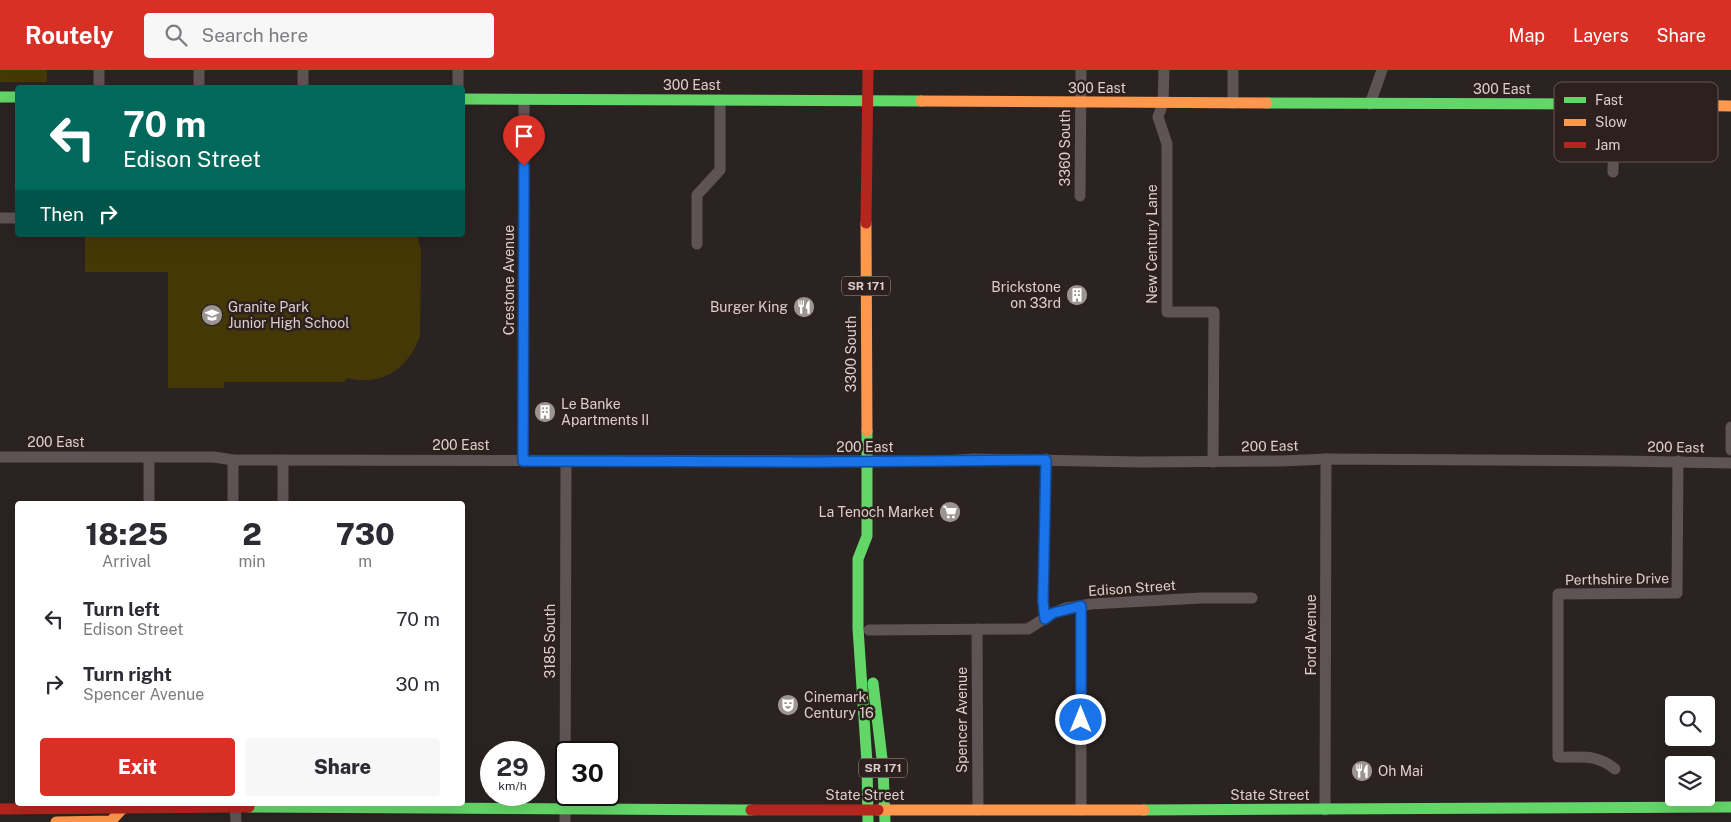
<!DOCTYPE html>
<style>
body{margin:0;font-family:"Public Sans",sans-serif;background:#f7f7f7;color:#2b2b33;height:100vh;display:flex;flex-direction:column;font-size:19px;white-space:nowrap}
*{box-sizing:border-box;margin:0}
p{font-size:16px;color:#7c7c81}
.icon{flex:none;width:28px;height:28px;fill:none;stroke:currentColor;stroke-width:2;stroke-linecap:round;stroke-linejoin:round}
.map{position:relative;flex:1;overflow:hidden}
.side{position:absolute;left:15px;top:431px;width:450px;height:305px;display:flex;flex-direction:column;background:#fff;border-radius:5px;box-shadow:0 5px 20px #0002}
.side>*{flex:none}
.top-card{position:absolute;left:15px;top:15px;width:450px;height:152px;border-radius:5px;box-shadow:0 5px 20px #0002;background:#00695c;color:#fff;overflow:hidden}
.tools{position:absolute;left:1665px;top:626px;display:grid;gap:10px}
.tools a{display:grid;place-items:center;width:50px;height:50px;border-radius:5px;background:#fff;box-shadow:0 5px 20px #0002;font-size:25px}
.speed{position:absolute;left:480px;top:671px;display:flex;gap:10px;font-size:25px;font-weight:700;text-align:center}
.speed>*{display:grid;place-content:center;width:65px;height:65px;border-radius:50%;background:#fff;box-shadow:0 5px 20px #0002;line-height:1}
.speed small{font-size:12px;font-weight:400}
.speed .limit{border:2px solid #111;border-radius:8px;background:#fff;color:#111}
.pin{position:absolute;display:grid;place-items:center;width:42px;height:42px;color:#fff;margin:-51px -21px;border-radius:50% 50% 50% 0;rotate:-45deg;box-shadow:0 0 5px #0007}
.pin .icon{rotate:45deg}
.me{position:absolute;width:55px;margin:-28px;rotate:0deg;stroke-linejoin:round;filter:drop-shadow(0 0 4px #0008)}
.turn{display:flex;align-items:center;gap:18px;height:105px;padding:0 25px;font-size:22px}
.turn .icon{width:65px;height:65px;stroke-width:2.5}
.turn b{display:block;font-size:35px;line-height:42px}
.then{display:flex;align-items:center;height:48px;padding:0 25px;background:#0003;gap:10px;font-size:19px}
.eta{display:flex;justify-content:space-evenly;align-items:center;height:85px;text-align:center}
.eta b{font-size:30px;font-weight:800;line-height:35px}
.primary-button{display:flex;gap:10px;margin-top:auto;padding:10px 25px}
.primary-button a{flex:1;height:58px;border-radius:5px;background:#d93025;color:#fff;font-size:20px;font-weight:800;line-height:58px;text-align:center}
.primary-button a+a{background:#f7f7f7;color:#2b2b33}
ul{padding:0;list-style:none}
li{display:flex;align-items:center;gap:15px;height:65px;padding:0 25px}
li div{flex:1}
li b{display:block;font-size:19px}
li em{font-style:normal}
header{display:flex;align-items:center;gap:30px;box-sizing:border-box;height:70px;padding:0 25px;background:#d93025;color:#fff}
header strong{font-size:24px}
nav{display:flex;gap:28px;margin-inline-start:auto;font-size:18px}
.search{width:350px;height:45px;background:#f7f7f7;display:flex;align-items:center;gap:12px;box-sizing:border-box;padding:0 18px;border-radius:5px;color:#7c7c81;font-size:19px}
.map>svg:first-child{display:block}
.green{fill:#443906}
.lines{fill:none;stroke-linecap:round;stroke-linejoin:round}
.street{stroke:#5f5455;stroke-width:11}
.fast{stroke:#63d668;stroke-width:11}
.slow{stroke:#ff974d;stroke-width:11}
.jam{stroke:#b3261e;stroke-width:11}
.route-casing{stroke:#114b97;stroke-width:12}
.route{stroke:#1a73e8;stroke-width:9}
.labels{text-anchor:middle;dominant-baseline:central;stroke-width:5;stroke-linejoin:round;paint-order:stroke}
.shield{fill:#2e211d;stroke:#a69c99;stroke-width:1}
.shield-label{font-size:12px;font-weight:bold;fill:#dad1ce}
.street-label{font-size:14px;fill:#dad1ce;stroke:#2e211d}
.poi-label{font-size:14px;fill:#dad1ce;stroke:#2e211d;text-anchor:start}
.key{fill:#2e211d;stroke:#625652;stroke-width:1}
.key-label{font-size:14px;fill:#dad1ce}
</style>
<header>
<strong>Routely</strong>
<div class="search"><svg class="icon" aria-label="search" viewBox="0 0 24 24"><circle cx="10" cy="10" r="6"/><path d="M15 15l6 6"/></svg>Search here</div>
<nav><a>Map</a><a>Layers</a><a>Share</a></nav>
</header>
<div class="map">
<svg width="1731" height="752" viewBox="0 0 1731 752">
<rect width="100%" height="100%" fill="#2a2321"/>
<g class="green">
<rect x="0" y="0" width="47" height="12"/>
<path d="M85 165H417L421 180 420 266C408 299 382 317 347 308L344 312H224V318H168V202H85Z"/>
</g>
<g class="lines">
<g class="street">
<polyline points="199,0 199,18"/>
<polyline points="303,0 303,18"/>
<polyline points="1164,0 1163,33 1158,47 1167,74 1167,242 1214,242 1213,392"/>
<polyline points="99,18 99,0"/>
<polyline points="458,18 458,0"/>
<polyline points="1233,33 1233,0"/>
<polyline points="1370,34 1382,0"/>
<polyline points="1613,102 1614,34"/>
<polyline points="1080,126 1081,0"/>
<polyline points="2,148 18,148"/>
<polyline points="697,174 697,125 720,100 720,30"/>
<polyline points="1731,357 1731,380"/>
<polyline points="0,387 214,387 233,390 946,391 973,389 1141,392 1282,391 1326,389 1622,391 1731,393"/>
<polyline points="149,388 149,434"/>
<polyline points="233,390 233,434"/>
<polyline points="283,390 283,434"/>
<polyline points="523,391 524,30"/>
<polyline points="1045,549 1043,531 1046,389"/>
<polyline points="977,559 978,740"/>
<polyline points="869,560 1028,559 1053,543 1066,538 1091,534 1201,528 1252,528"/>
<path d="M1615 699C1596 683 1581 688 1558 687V524L1677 523 1678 391"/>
<polyline points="235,734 236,752"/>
<polyline points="1081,740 1081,536"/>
<polyline points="1325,740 1326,389"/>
<polyline points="565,752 566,391"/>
</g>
<g class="fast">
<polyline points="0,27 18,27"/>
<polyline points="462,29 921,31"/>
<polyline points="1267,33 1607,34"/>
<polyline points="867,361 867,466 858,489 858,558 867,693 868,752"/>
<polyline points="873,613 883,697 885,752"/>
<polyline points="249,737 751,740"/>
<polyline points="1144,740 1731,737"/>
</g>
<g class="slow">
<polyline points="921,31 1267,33"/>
<polyline points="1607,34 1731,36"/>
<polyline points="866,153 867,361"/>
<polyline points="878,740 1144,740"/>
<polyline points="56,752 111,751 124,737"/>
</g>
<g class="jam">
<polyline points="866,153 868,0"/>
<polyline points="0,739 249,737"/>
<polyline points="751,740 878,740"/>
</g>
</g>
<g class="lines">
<g class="route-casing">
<polyline id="route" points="524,96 523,391 815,392 1046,390 1043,531 1045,549 1053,543 1081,536 1081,650"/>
</g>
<use href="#route" class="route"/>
</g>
<defs>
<g id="building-disc" transform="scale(1.125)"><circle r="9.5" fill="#9c9491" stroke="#2e211d"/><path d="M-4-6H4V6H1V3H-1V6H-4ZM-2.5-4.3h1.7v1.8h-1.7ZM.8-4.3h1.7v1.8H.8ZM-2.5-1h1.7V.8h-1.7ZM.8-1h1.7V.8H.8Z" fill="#fff"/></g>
<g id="restaurant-disc" transform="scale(1.125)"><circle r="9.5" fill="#9c9491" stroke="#2e211d"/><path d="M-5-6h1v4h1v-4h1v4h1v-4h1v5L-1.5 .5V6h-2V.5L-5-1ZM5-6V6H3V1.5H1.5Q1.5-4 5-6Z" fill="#fff"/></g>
<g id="school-disc" transform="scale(1.125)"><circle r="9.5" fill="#9c9491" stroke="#2e211d"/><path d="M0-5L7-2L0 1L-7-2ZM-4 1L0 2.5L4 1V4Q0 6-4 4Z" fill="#fff"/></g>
<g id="supermarket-disc" transform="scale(1.125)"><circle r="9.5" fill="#9c9491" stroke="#2e211d"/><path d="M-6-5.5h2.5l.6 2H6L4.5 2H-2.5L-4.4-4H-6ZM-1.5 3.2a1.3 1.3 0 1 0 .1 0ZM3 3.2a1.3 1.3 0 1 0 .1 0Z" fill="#fff"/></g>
<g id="theatre-disc" transform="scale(1.125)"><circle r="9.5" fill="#9c9491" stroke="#2e211d"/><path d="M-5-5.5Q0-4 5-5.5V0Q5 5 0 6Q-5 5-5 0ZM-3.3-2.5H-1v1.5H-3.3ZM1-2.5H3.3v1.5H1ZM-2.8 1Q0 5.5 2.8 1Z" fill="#fff"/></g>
</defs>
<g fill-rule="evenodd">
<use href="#building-disc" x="1077" y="225"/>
<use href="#restaurant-disc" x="804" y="237"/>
<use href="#school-disc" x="212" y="245"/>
<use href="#building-disc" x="545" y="342"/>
<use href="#supermarket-disc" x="950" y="442"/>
<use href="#theatre-disc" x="788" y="635"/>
<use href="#restaurant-disc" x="1362" y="701"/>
</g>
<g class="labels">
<g class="shield">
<rect x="842" y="206.5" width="48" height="19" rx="4"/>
<rect x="859" y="688.5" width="48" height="19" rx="4"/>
</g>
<g class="shield-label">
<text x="866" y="216">SR 171</text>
<text x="883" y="698">SR 171</text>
</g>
<g class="street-label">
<text x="692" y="15">300 East</text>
<text x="1097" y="18">300 East</text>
<text x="1502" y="19">300 East</text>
<text transform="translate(1065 78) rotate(-90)">3360 South</text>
<text transform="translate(1152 174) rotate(-90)">New Century Lane</text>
<text transform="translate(509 210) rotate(-90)">Crestone Avenue</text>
<text transform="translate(851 284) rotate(-90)">3300 South</text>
<text x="56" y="372">200 East</text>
<text x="461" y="375">200 East</text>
<text transform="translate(1270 376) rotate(-1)">200 East</text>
<text x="865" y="377">200 East</text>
<text transform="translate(1676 377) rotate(1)">200 East</text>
<text transform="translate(1617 509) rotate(-1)">Perthshire Drive</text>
<text transform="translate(1132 518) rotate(-4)">Edison Street</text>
<text transform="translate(1311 565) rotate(-90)">Ford Avenue</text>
<text transform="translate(550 571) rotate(-90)">3185 South</text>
<text transform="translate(962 650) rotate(-90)">Spencer Avenue</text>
<text x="865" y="725">State Street</text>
<text x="1270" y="725">State Street</text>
</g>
<g class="poi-label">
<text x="1061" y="217" text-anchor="end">Brickstone<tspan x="1061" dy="16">on 33rd</tspan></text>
<text x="228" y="237">Granite Park<tspan x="228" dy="16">Junior High School</tspan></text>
<text x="788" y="237" text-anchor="end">Burger King</text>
<text x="561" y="334">Le Banke<tspan x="561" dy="16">Apartments II</tspan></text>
<text x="934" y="442" text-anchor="end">La Tenoch Market</text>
<text x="804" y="627">Cinemark<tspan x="804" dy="16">Century 16</tspan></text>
<text x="1378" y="701">Oh Mai</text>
</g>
</g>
<rect x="1554" y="12" width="164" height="80" rx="8" class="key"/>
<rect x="1564" y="27" width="22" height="6" fill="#63d668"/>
<rect x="1564" y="49" width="22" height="7" fill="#ff974d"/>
<rect x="1564" y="72" width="22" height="6" fill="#b3261e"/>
<g class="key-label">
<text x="1595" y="35">Fast</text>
<text x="1595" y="57">Slow</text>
<text x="1595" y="80">Jam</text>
</g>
</svg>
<div class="tools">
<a><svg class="icon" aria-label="search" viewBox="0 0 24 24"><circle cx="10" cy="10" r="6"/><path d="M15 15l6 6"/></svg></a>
<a><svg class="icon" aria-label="layers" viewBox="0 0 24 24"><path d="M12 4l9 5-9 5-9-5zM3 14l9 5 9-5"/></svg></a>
</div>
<div class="speed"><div>29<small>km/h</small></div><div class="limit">30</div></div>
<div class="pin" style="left:524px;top:96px;background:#d93025"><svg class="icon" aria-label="arrive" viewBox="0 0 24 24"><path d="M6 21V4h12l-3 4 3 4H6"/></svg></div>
<svg class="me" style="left:1081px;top:650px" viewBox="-20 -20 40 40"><circle r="17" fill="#1a73e8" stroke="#fff" stroke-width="3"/><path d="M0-11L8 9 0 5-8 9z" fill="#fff"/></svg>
<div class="top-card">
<div class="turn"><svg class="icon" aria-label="left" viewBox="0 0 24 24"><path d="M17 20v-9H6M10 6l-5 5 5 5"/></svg><div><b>70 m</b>Edison Street</div></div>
<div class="then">Then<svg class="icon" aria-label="right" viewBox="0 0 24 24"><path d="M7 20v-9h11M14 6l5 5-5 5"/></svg></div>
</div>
<section class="side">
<div class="eta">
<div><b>18:25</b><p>Arrival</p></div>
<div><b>2</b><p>min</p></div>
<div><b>730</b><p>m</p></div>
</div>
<ul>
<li><svg class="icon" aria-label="left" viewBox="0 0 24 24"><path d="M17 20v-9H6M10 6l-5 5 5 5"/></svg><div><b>Turn left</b><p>Edison Street</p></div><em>70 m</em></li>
<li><svg class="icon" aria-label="right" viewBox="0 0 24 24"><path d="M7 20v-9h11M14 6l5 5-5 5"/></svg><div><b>Turn right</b><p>Spencer Avenue</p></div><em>30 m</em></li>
</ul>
<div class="primary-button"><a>Exit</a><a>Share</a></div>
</section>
</div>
